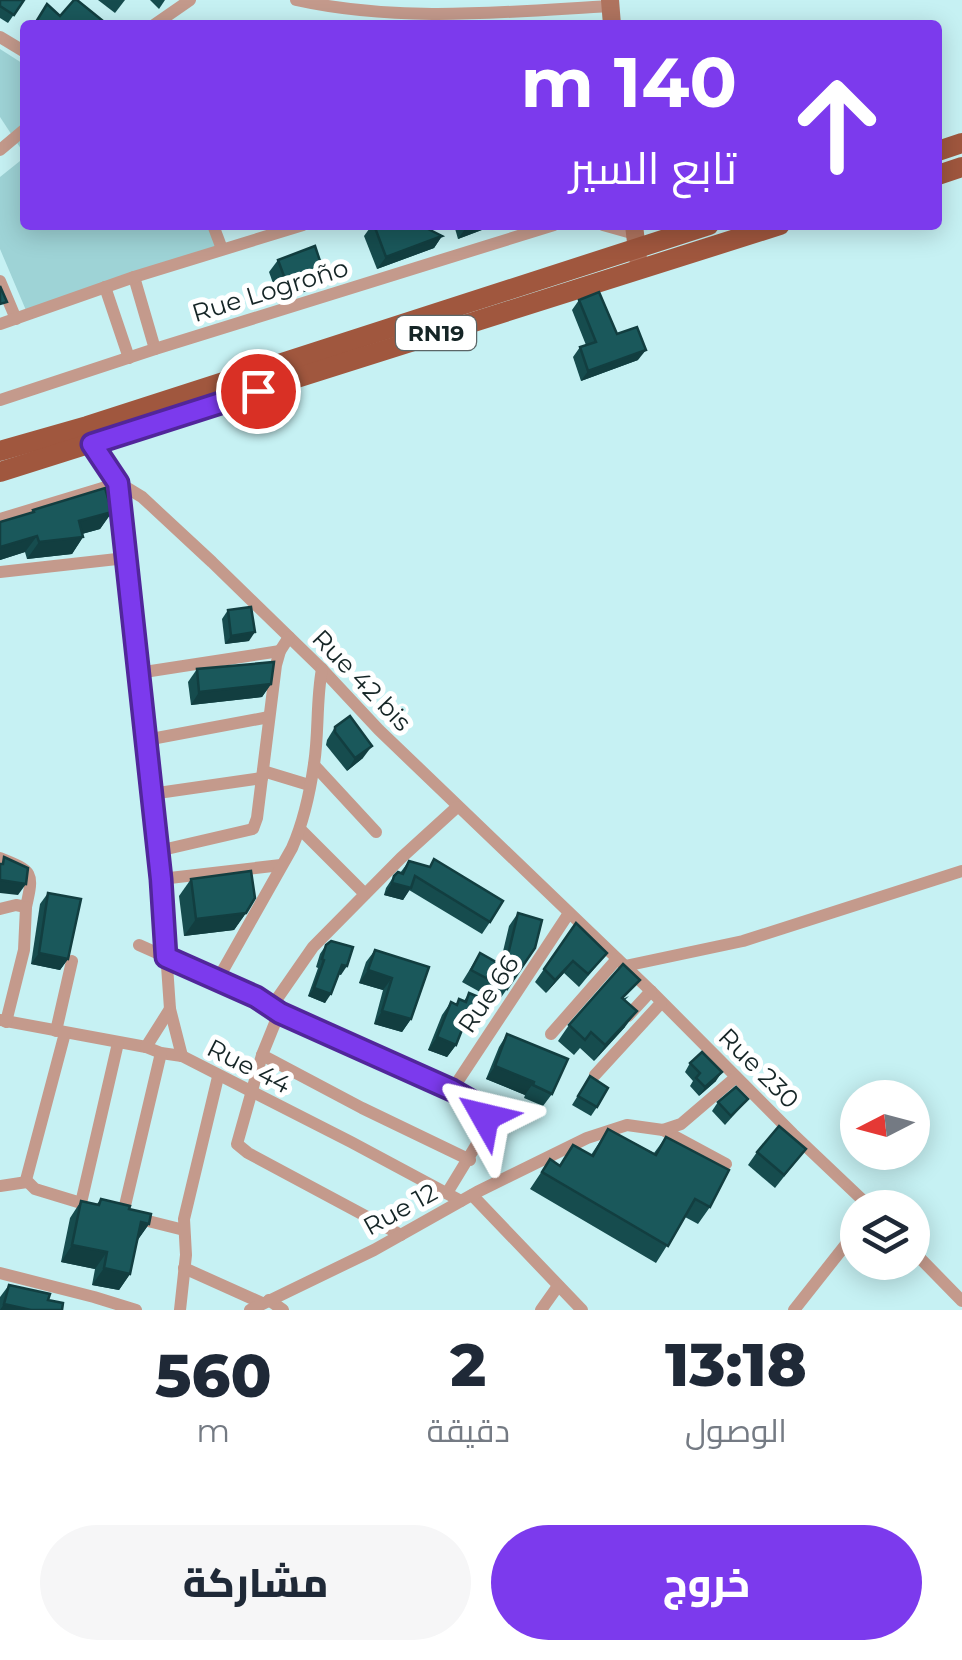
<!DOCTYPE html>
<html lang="ar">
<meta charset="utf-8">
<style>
body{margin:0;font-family:Montserrat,Cairo,sans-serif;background:#f6f6f7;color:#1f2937;direction:rtl;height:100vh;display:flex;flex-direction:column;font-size:38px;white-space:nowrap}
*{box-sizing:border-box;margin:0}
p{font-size:32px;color:#747a83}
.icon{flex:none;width:55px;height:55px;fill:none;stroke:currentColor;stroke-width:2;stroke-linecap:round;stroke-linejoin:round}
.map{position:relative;height:1310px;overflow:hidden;direction:ltr}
.panel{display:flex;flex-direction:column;background:#fff;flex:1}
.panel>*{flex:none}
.guide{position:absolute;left:20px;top:20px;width:922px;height:210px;border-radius:10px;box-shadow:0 5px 25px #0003;direction:rtl;background:#7c3aed;color:#fff;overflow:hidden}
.needle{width:65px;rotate:264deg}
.tools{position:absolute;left:840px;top:1080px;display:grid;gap:20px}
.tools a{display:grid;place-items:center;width:90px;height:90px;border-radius:50%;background:#fff;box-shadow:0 5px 25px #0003;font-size:50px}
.pin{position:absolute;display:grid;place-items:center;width:85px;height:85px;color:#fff;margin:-42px;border:5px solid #fff;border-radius:50%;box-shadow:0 2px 10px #0007}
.me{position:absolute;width:110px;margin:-55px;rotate:307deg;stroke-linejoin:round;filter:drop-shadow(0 0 8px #0008)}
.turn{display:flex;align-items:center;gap:35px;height:210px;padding:0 40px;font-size:45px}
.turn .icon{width:130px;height:130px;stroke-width:2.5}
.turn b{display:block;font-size:70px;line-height:85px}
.eta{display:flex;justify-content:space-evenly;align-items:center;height:170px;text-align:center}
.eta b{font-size:60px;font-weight:800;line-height:70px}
.action{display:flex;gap:20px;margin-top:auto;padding:20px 40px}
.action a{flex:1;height:115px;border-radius:60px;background:#7c3aed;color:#fff;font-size:40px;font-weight:800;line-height:115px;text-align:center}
.action a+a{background:#f6f6f7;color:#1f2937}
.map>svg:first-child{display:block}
.green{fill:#9ed3d6}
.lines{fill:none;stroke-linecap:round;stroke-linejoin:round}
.street{stroke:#c49a8c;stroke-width:12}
.secondary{stroke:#b0745f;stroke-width:18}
.primary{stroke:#a0573e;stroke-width:20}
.wall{fill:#164c4e}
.shaded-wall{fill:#123e40}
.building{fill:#1a585b;stroke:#123e40;stroke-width:2.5}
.route-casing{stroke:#51269a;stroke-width:25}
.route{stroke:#7c3aed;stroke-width:18}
.labels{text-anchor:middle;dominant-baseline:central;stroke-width:10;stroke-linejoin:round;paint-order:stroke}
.shield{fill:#fff;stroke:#5b6667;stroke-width:2.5}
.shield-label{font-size:22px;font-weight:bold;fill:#152526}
.street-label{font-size:25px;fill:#152526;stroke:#fff}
</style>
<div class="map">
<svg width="962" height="1310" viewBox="0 0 962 1310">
<rect width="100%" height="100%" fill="#c6f1f3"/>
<g class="green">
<polygon points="0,49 25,65 25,155 0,117"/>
<polygon points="25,157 25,225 210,225 221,252 28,315 0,249 0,177"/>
</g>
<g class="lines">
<g class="street">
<path d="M296 0C400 23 505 12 610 6"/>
<polyline points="154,25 190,0"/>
<polyline points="0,37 25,52"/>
<polyline points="0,150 25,129"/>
<polyline points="213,225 222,249"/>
<polyline points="603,225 635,234"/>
<polyline points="134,277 155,349"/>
<polyline points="0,281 16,319"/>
<polyline points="105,287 129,358"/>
<polyline points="0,324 134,277 303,225"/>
<polyline points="0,400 155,349 554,225"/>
<polyline points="91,439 119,483 142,497 212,562 322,669 379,730 651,991 793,1134 871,1208"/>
<polyline points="119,483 161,879 170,1009 182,1056"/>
<polyline points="0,519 119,483"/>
<polyline points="0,572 126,558"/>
<polyline points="138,673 280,651"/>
<polyline points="146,740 269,717"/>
<polyline points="314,765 376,832"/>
<polyline points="263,771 309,785"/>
<polyline points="151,794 262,778"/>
<polyline points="300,829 365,894"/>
<polyline points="158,851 253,829 257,818 276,665 280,651 289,637"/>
<path d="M0 858C33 871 34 872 26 907L16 905 0 909"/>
<polyline points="161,879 281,865"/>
<polyline points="139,945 256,997 279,1013 476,1103 483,1110 486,1129 447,1193"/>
<polyline points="625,966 743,941 962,871"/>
<path d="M218 979 292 848C303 823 310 792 314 764 319 733 316 701 322 669"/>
<polyline points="272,1006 313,947 401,858 457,807"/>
<polyline points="279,1013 262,1055 237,1144 248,1153 401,1235"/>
<polyline points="628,1016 651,991"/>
<polyline points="0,1020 146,1047 161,1053 182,1056 351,1142 461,1201"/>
<polyline points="6,1022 24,950 26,907"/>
<polyline points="56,1031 72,961"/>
<polyline points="65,1033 26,1180 35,1189 81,1203 118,1043"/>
<polyline points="551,1034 617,959"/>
<polyline points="146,1047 170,1009"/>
<polyline points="262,1055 362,1108 470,1160"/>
<polyline points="595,1075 661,1003"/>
<polyline points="452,1090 569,913"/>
<polyline points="663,1130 726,1164"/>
<polyline points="0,1186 27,1182"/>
<polyline points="472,1195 582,1310"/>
<polyline points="123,1214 161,1053"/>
<polyline points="136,1218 184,1230"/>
<polyline points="912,1250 962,1301"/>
<polyline points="184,1268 262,1303"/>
<polyline points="0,1273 94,1297 136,1310"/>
<polyline points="269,1300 283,1310"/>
<polyline points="180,1310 186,1255 184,1219 218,1077"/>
<polyline points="250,1310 374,1250 477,1192 587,1138 627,1125 663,1130 681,1124 736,1077"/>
<polyline points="541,1310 558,1286"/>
<polyline points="794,1310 858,1229"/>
</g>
<g class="secondary">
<polyline points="610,0 612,25"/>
<polyline points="634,225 638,259"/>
</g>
<g class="primary">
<polyline points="938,151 962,143"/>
<polyline points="938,175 962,167"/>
<polyline points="0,451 87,426 709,225"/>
<polyline points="0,472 780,225"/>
</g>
</g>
<g class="wall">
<polygon points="0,0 22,3 8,23 0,18"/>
<polygon points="98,0 125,0 115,13"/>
<polygon points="150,0 165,0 159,9"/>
<polygon points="372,225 420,225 442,236 434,248 377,269 364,236"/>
<polygon points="454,225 495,225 458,239"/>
<polygon points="278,260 316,288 279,300 269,272"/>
<polygon points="579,300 617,334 638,360 581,381 573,357 580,347 586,345 572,310"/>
<polygon points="33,510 112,512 100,529 82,534 83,537 72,554 27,559 25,552 0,560 0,522 31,513"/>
<polygon points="228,610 249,641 225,644 222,619"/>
<polygon points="197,669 271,684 262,697 191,705 188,682"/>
<polygon points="335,727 363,758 347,771 326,745 327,740"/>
<polygon points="409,861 490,922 482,934 409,890 403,900 384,895 386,888 394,876 400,873"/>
<polygon points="191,879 246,913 234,930 184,936 179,896"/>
<polygon points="48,893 68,959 60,970 31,964 40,904"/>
<polygon points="518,913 535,948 498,1002 462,982 480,953 500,964 509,926"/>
<polygon points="576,923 607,953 579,987 564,973 546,993 535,982"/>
<polygon points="326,945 341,975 338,974 325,1003 308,996 318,968 316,967 320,954"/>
<polygon points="375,950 411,1019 402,1032 374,1024 383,990 359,983 366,962"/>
<polygon points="469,993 465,1027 463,1026 456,1045 447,1057 428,1050 442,1015 451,1002 456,1004 459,999 464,1001"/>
<polygon points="629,996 625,1000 625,1027 594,1061 580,1048 574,1055 558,1041 569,1025"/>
<polygon points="507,1034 552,1094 543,1106 524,1098 525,1095 486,1079 499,1047"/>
<polygon points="690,1063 716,1081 699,1096 690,1086 693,1081 685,1072"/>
<polygon points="590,1076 597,1107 591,1116 572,1105"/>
<polygon points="748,1099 725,1125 712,1111 718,1102"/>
<polygon points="608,1129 654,1153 666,1137 710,1207 698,1224 685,1217 656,1263 530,1189 550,1159 560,1165 573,1145 591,1155"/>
<polygon points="806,1149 775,1188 748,1165 757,1152"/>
<polygon points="101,1199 129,1209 149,1224 137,1241 130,1274 119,1290 92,1285 95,1269 61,1262 70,1218 81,1201 97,1204"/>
<polygon points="9,1285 48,1300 62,1310 0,1310 0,1297"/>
</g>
<g class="shaded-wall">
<polygon points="471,225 495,225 458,239 467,226"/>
<polygon points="442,236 434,248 377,269 386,257"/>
<polygon points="325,276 316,288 279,300 288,287"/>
<polygon points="646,350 638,360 581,381 588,371"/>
<polygon points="112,512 100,529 67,538 79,521"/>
<polygon points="37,536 25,552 0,560 0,547"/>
<polygon points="83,537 72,554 27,559 39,542"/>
<polygon points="255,632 249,641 225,644 231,636"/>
<polygon points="271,684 262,697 191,705 199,692"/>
<polygon points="372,746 363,758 347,771 355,758"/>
<polygon points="0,880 26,884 18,895 0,893"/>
<polygon points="392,883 411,888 403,900 384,895"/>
<polygon points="246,913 234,930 184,936 196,919"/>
<polygon points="39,953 68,959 60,970 31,964"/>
<polygon points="573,961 564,973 546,993 555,980"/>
<polygon points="342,965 347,966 341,975 336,973"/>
<polygon points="368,970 392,978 383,990 359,983"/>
<polygon points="314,988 331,994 325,1003 308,996"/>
<polygon points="382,1011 411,1019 402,1032 374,1024"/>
<polygon points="637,1011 625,1027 594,1061 605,1045"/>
<polygon points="469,1012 474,1014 465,1027 460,1025"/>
<polygon points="437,1037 456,1045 447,1057 428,1050"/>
<polygon points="495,1066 534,1082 525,1095 486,1079"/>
<polygon points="722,1072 716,1081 699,1096 705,1087"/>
<polygon points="141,1222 149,1224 137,1241"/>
<polygon points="72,1245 107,1252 95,1269 61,1262"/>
<polygon points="104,1268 130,1274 119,1290 92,1285"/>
<polygon points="4,1304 31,1310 0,1310"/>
</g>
<g class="building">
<polygon points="0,0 24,0 14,15 0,6"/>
<polygon points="74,0 77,0 108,25 43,25 36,22 47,4 60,16"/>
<polygon points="374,225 420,225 442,236 386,257"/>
<polygon points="315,246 325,276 288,287 278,260"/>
<polygon points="0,286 7,302 0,304"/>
<polygon points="599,292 617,334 637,327 646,350 588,371 580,347 596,342 579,300"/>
<polygon points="105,488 112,512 79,521 83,537 39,542 37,536 0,547 0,522 34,512 33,510"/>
<polygon points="251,607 255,632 231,636 228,610"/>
<polygon points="274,662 271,684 199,692 197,669"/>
<polygon points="350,716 372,746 355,758 335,732 335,727"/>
<polygon points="4,857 28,868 26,884 0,880 0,864 3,864"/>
<polygon points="434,859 503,901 490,922 415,876 411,888 392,883 394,876 398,872 403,874 409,861 430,867"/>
<polygon points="251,871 255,898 246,913 196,919 191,879"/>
<polygon points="48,893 81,899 68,959 39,953"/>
<polygon points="518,913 542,920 535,948 507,989 471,970 480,953 505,967"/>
<polygon points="576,923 607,953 588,974 573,961 555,980 544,969"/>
<polygon points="331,941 353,947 347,966 342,965 331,994 314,988 324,960 322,959 326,945"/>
<polygon points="375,950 429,967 411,1019 382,1011 392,978 368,970"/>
<polygon points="623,964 640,980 622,998 637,1011 605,1045 591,1032 585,1040 569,1025"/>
<polygon points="469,993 481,998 474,1014 469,1012 456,1045 437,1037 451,1002 457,1005 459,999 466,1002"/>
<polygon points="507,1034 568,1059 552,1094 533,1085 534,1082 495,1066"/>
<polygon points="702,1052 722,1072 705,1087 696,1078 700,1073 690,1063"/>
<polygon points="590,1076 608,1088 597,1107 578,1096"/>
<polygon points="736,1087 748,1099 731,1116 718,1102"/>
<polygon points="779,1126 806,1149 784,1175 757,1152"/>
<polygon points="608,1129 656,1155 666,1137 729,1170 710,1207 695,1199 668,1246 542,1172 550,1159 560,1166 573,1145 593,1156"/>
<polygon points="101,1199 130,1206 129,1209 151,1214 149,1224 141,1222 130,1274 104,1268 107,1252 72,1245 81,1201 99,1205"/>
<polygon points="9,1285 50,1294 48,1300 63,1303 62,1310 31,1310 4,1304"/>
</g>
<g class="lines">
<g class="route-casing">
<polyline id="route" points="258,391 92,444 118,483 161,879 166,957 256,997 280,1013 452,1090 480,1106 485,1117"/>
</g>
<use href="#route" class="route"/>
</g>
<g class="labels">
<rect class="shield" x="396" y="316" width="80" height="34" rx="8"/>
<g class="shield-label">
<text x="436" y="333">RN19</text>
</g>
<g class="street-label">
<text transform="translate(270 290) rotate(-17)">Rue Logroño</text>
<text transform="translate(362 680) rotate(46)">Rue 42 bis</text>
<text transform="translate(488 994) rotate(-56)">Rue 66</text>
<text transform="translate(249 1066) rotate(27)">Rue 44</text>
<text transform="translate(759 1068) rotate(45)">Rue 230</text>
<text transform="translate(400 1209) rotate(-29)">Rue 12</text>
</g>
</g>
</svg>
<div class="tools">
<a><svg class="needle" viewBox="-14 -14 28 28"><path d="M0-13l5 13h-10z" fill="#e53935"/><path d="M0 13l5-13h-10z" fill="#747a83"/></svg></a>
<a><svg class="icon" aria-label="layers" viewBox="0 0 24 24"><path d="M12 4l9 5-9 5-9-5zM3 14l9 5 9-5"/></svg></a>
</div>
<div class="pin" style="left:258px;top:391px;background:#d93025"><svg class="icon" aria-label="arrive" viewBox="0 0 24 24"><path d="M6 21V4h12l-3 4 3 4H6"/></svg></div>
<svg class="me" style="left:485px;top:1117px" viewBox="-20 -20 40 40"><path d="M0-17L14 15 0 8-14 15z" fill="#7c3aed" stroke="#fff" stroke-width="4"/></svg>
<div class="guide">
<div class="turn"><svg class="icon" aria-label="ahead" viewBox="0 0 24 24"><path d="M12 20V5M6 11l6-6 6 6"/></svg><div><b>140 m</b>تابع السير</div></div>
</div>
</div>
<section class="panel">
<div class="eta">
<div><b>13:18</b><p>الوصول</p></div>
<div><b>2</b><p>دقيقة</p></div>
<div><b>560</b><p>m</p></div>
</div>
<div class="action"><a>خروج</a><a>مشاركة</a></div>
</section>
